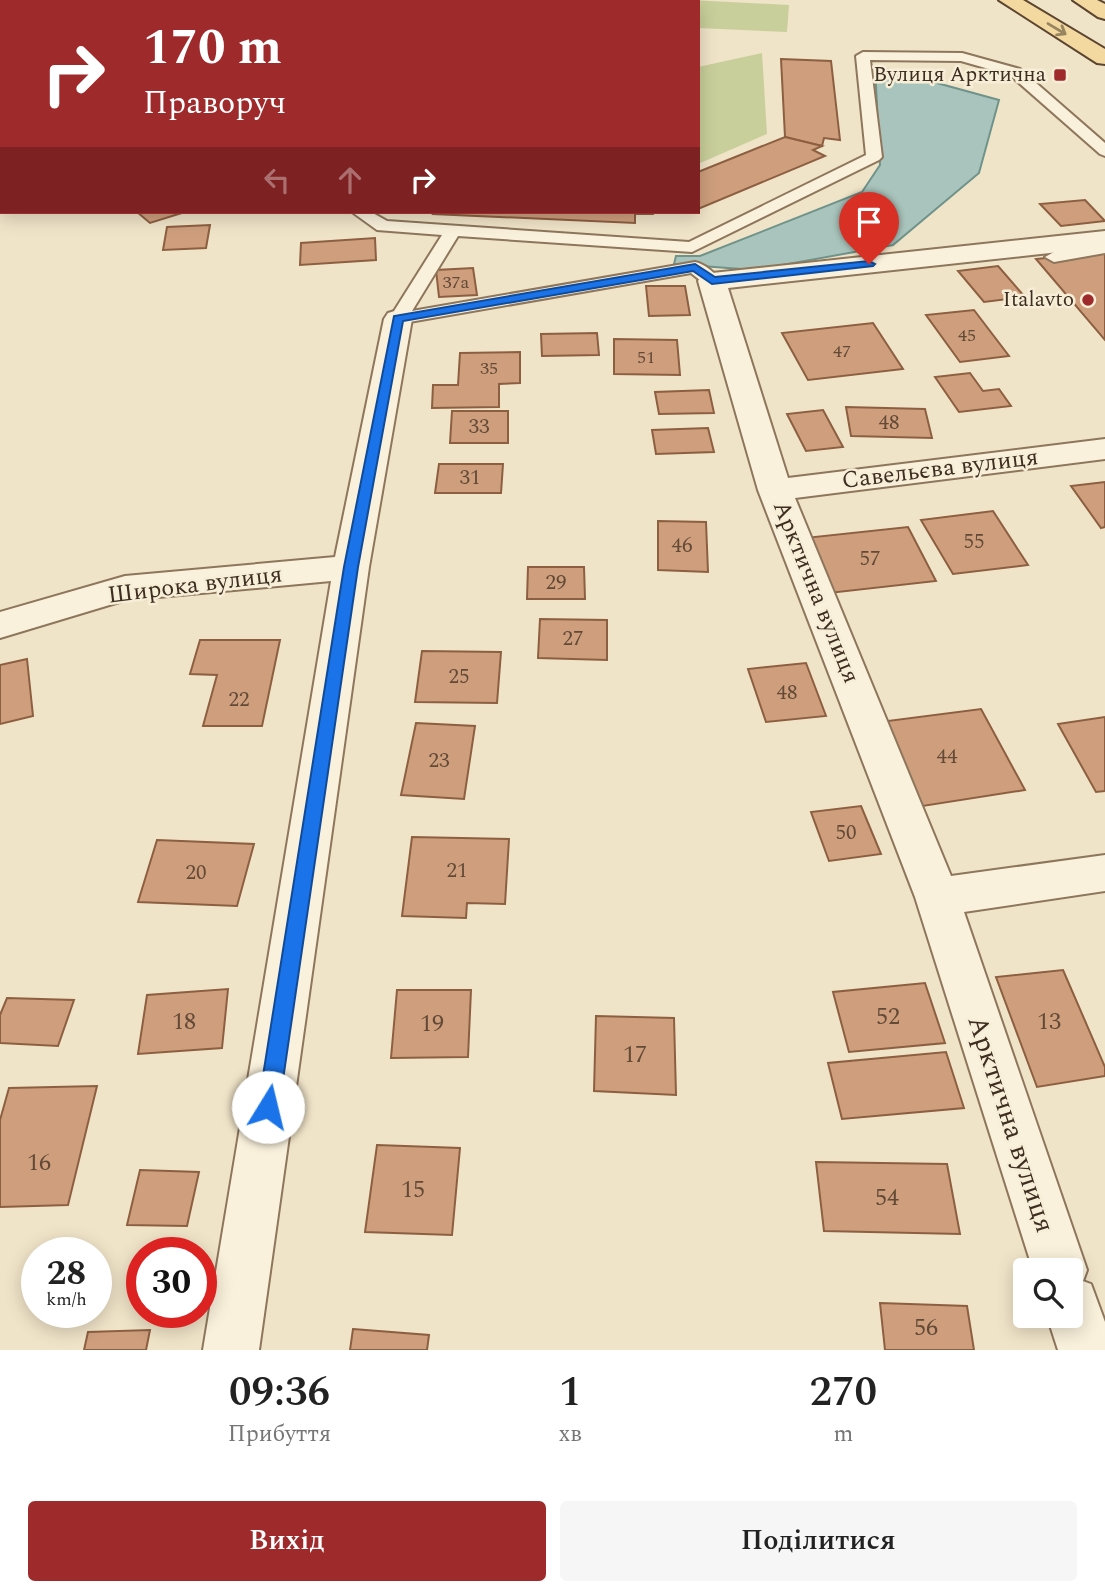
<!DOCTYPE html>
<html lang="uk">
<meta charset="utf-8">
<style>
body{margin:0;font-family:Spectral,serif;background:#f6f6f6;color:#222;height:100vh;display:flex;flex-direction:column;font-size:26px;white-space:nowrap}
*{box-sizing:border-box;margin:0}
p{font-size:23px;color:#767676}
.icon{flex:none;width:38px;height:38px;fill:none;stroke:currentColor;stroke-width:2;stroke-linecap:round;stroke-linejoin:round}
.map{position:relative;height:1350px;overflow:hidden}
.details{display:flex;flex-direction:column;background:#fff;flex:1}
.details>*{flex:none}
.guide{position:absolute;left:0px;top:0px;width:700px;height:214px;box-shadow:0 4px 18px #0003;background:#9e2a2b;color:#fff;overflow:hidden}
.controls{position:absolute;left:1013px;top:1258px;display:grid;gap:14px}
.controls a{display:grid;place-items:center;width:70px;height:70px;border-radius:7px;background:#fff;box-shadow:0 4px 18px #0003;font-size:35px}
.speed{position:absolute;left:21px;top:1237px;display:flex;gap:14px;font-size:35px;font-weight:700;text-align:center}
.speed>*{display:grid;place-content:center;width:91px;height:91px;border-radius:50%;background:#fff;box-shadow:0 4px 18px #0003;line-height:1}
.speed small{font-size:18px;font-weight:400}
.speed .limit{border:10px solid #d22;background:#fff;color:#111}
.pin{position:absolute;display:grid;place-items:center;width:60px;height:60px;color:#fff;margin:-72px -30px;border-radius:50% 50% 50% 0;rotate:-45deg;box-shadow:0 0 7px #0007}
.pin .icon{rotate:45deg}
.me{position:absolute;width:77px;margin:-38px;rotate:9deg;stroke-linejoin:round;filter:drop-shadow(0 0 5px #0008)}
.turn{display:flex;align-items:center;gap:24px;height:147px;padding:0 28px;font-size:32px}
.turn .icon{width:91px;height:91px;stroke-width:2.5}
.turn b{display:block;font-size:49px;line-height:60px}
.lanes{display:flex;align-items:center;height:66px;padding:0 28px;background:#0003;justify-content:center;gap:35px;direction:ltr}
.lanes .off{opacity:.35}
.eta{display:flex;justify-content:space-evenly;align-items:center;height:119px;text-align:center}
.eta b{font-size:42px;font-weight:600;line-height:49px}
.action{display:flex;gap:14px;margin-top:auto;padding:14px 28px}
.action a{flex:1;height:80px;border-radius:7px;background:#9e2a2b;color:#fff;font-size:28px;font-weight:600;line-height:80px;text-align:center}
.action a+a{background:#f6f6f6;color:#222}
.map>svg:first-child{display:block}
.green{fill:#c9cf9b}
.water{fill:#a9c4bc;stroke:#6f938a;stroke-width:2}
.building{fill:#cf9f7d;stroke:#8d5f41;stroke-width:2}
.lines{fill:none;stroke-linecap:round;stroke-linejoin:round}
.lane-casing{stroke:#8d765c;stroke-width:4}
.street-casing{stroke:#8d765c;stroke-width:4}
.primary-casing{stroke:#5b4430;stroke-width:4}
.lane{fill:#faf1dc;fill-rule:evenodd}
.street{fill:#faf1dc;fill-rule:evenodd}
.primary{fill:#f3d9a0;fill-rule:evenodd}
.oneway{stroke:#988460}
.route{fill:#1a73e8;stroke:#114b97;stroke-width:2}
.poi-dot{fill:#9e2a2b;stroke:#f7eed8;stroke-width:2.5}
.labels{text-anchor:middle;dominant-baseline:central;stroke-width:5;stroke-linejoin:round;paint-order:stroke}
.far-number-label{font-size:18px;fill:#624a37}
.far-poi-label{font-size:21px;fill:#3d2e20;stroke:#f7eed8;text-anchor:end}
.number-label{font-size:21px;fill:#624a37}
.street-label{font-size:24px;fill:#3d2e20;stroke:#f7eed8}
.near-number-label{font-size:24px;fill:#624a37}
.near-street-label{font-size:28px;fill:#3d2e20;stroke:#f7eed8}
</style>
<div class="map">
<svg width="1105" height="1350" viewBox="0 0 1105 1350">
<rect width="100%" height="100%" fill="#f0e4c8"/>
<g class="green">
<polygon points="691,0 789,5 787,32 698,28 698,2"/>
<polygon points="762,53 767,134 698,164 698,67"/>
</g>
<polygon class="water" points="875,66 999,100 979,173 893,245 755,270 674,264 676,256 700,256 862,192 880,165"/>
<g class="building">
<polygon points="781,59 831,61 840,140 824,138 822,146 785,137"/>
<polygon points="785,137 822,146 813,150 825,156 698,209 698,172"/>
<polygon points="1085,200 1105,221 1061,226 1040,204"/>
<polygon points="137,212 185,212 150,223"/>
<polygon points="434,212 650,212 652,214 635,214 635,223 433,214"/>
<polygon points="210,225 206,248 163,250 167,227"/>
<polygon points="375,238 376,260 300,265 301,243"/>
<polygon points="1105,252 1105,340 1036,259"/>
<polygon points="998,266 1025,297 984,302 958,271"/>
<polygon points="473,268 477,295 439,297 436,270"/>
<polygon points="646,286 685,286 690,315 649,316"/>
<polygon points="974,310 1009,356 960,362 926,315"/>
<polygon points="873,323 903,369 808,380 782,333"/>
<polygon points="597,333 599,355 542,356 541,334"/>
<polygon points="614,339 677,340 680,375 614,374"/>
<polygon points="520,352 520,383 499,384 499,407 432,408 433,385 458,385 460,353"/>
<polygon points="970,373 983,391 999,389 1011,406 959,412 935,377"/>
<polygon points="709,390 714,413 659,414 655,392"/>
<polygon points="846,407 925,409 932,438 851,436"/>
<polygon points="823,410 843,447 806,451 787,414"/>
<polygon points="452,411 508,411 508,443 450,443"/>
<polygon points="708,428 714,452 656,454 652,430"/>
<polygon points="439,464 503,464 501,493 435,493"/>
<polygon points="1105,482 1105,527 1101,528 1071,486"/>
<polygon points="993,511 1028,565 953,574 921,520"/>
<polygon points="658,521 706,522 708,572 658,570"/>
<polygon points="908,527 936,581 829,593 805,538"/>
<polygon points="528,567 584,567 585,599 527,599"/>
<polygon points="540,619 607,620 607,660 538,658"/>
<polygon points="200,640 280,640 262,726 203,726 217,675 190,674"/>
<polygon points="422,651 501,652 497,703 415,702"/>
<polygon points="27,659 33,716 0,724 0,665"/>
<polygon points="806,663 826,716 766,722 748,669"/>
<polygon points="981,709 1025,790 910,808 872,723"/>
<polygon points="1105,717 1105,791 1096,792 1058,724"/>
<polygon points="416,723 475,726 464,799 401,795"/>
<polygon points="861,806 881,854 829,861 811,812"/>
<polygon points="412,837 509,839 505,904 467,903 466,918 402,916"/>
<polygon points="157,840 254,844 237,906 138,902"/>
<polygon points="1063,970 1105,1067 1105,1076 1037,1087 996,977"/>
<polygon points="925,983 945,1043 849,1052 833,992"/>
<polygon points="228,989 222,1048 138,1054 147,995"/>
<polygon points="397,990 471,990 468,1057 391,1058"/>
<polygon points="7,998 74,1000 58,1046 0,1043 0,1015"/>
<polygon points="596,1016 674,1018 676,1095 594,1091"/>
<polygon points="946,1052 964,1108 842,1119 828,1063"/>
<polygon points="97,1086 68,1205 0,1207 0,1120 9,1088"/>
<polygon points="377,1145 460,1148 452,1235 365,1232"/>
<polygon points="816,1162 947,1164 960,1234 824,1231"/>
<polygon points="140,1170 199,1172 187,1226 127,1225"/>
<polygon points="880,1303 967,1306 974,1350 885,1350"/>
<polygon points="353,1329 429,1335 427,1350 350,1350"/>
<polygon points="150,1330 146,1350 84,1350 88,1332"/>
</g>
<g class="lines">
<g class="lane-casing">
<g id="lane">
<polygon points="54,0 69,0 53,2"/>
<polygon points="2,22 2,31 0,31 0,23"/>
<path d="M863 52 962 53 1020 69 1105 143V156L1100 154 1010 75 961 61 870 60 882 157 879 160 692 252 458 236 412 311 695 262C705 264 715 273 721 281L718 285H706L691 273 398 324 389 319 442 235 377 230 352 212H371L387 221 689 242 866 155 856 56Z"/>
<polygon points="2,145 2,155 0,156 0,146"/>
<polygon points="1105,243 1105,253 1054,262 1045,257 1054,252"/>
</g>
</g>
<g class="street-casing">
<g id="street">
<polygon points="142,0 165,0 141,2"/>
<rect x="0" y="59" width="2" height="14"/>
<polygon points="1105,231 1105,247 728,288 788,478 1105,439 1105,459 795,498 951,876 1105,855 1105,891 964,912 1087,1270 1083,1281 1091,1284 1105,1322 1105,1350 1058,1350 1047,1316 1071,1316 1071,1270 1033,1270 915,897 758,490 698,281 702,275 712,273"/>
<polygon points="398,310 408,313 412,319 369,567 259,1350 203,1350 331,581 126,600 0,638 0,612 125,576 335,557 384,319 388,313"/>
</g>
</g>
<g class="primary-casing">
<g id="primary">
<polygon points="999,0 1023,0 1105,49 1105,64 1097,63"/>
<polygon points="1073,0 1097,0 1105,4 1105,19 1098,17"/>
</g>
</g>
<use href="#lane" class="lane"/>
<use href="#street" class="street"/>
<use href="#primary" class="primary"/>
</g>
<defs><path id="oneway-shaft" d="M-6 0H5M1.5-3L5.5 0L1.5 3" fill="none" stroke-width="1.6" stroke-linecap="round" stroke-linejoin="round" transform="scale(1.75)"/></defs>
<use class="oneway" href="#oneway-shaft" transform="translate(1057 29) rotate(31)"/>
<polygon class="route" points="869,261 875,264 873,266 712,284 693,271 403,321 358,567 279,1107 275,1114 268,1117 261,1114 258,1107 344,567 394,316 695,264 715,277"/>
<g class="poi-dot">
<rect x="1053" y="68" width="14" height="14" rx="3.5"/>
<circle cx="1088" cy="300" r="7"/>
</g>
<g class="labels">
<g class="far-number-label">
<text x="456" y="282">37а</text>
<text x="967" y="335">45</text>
<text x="842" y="351">47</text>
<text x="646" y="357">51</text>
<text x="489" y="368">35</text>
</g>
<g class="far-poi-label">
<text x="1046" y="75">Вулиця Арктична</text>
<text x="1074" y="300">Italavto</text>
</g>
<g class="number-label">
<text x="889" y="423">48</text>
<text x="479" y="427">33</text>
<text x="470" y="478">31</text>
<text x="974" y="542">55</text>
<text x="682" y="546">46</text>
<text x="870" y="559">57</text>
<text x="556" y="583">29</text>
<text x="573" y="639">27</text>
<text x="459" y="677">25</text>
<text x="787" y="693">48</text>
<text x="239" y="700">22</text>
<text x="947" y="757">44</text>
<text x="439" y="761">23</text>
<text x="846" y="833">50</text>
<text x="457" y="871">21</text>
<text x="196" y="873">20</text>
</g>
<g class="street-label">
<text transform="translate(940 469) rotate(-7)">Савельєва вулиця</text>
<text transform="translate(195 585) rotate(-7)">Широка вулиця</text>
<text transform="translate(816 592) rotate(68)">Арктична вулиця</text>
</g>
<g class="near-number-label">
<text x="888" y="1017">52</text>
<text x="184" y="1022">18</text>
<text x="1049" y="1022">13</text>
<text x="432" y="1024">19</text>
<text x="635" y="1055">17</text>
<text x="39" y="1163">16</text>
<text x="413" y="1190">15</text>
<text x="887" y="1198">54</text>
<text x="926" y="1328">56</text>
</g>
<g class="near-street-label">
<text transform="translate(1011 1124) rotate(72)">Арктична вулиця</text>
</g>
</g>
</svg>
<div class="controls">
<a><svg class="icon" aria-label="search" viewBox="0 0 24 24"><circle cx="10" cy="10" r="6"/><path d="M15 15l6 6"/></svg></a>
</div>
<div class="speed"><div>28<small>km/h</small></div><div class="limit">30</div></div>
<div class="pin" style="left:869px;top:264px;background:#d93025"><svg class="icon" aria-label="arrive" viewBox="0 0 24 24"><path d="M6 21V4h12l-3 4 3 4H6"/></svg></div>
<svg class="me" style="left:268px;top:1107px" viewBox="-20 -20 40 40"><circle r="19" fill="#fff"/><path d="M0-13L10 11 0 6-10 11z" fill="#1a73e8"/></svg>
<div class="guide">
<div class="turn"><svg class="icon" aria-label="right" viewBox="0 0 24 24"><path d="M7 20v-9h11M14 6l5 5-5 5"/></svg><div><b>170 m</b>Праворуч</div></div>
<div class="lanes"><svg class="icon off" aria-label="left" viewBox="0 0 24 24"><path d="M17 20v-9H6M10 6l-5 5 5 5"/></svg><svg class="icon off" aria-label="ahead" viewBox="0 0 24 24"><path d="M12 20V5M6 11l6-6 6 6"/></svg><svg class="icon" aria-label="right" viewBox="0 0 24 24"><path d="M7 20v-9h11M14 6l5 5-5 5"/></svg></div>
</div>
</div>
<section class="details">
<div class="eta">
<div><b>09:36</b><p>Прибуття</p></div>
<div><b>1</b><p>хв</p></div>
<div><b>270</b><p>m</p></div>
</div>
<div class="action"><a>Вихід</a><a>Поділитися</a></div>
</section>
